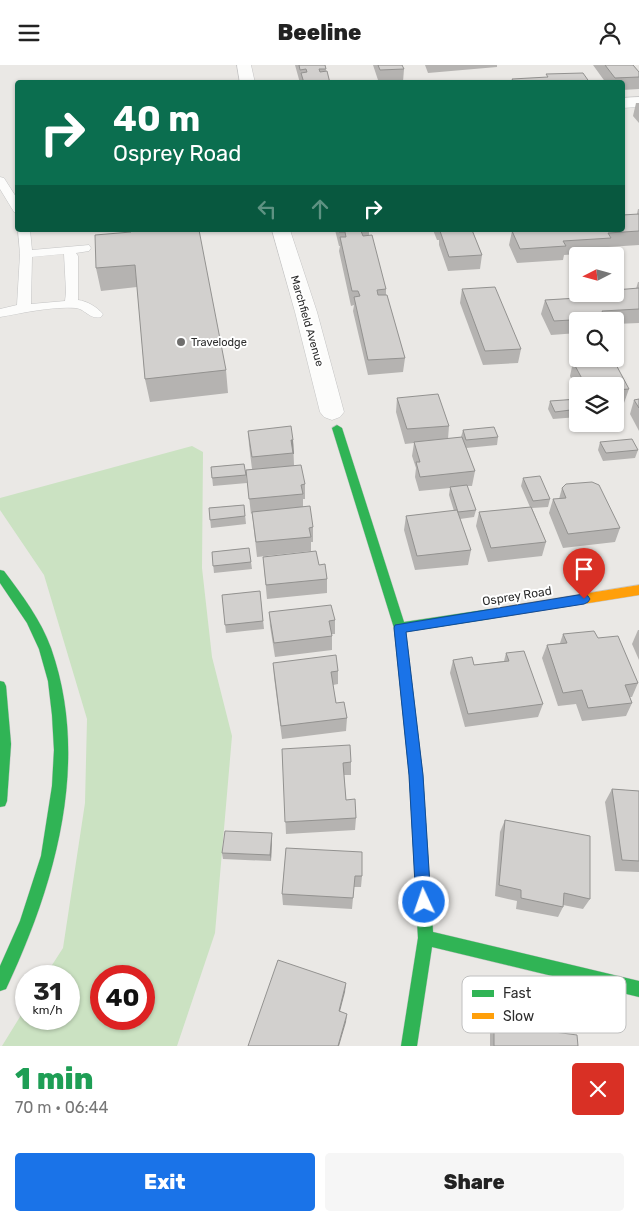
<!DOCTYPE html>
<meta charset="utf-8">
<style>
body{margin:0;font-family:Rubik,sans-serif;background:#f6f6f6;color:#222;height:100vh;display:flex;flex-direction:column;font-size:19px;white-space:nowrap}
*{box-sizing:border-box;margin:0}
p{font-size:16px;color:#767676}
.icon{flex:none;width:28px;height:28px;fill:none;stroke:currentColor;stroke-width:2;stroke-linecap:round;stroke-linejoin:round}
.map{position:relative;height:981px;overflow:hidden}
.details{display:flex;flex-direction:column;background:#fff;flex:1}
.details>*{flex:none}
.hud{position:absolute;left:15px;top:15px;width:610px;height:152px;border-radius:5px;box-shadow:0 1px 4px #0004;background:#0b6e4f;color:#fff;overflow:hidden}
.needle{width:32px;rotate:264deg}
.buttons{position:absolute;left:569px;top:182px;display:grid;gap:10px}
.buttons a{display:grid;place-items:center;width:55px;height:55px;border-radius:5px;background:#fff;box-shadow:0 1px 4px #0004;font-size:25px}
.speed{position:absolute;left:15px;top:900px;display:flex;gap:10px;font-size:25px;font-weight:700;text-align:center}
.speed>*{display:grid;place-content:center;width:65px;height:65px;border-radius:50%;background:#fff;box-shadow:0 1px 4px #0004;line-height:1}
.speed small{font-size:12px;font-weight:400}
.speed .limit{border:8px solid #d22;background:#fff;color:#111}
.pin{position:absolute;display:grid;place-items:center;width:42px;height:42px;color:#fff;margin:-51px -21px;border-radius:50% 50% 50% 0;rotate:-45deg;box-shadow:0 0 5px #0007}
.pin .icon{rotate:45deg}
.me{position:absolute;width:55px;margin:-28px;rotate:357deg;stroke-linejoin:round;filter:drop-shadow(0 0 4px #0008)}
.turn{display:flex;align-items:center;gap:18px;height:105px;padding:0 15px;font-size:22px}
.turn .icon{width:65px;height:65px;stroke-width:2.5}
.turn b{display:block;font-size:35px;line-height:42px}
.lanes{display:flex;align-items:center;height:48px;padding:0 15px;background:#0003;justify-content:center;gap:25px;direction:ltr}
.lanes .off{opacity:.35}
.round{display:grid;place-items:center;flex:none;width:52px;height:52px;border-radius:5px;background:#f6f6f6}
.overview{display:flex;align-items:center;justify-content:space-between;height:85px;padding:0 15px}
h1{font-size:30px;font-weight:800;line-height:38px;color:#1e9e55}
.cta{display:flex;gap:10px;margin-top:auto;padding:10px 15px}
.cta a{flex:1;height:58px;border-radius:5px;background:#1a73e8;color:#fff;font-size:20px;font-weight:800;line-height:58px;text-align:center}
.cta a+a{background:#f6f6f6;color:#222}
header{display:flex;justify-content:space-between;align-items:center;height:65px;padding:0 15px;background:#fff;font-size:22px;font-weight:800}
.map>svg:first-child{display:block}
.green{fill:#cbe2c2;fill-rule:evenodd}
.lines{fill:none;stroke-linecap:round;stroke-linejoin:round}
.lane-casing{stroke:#c4c4c4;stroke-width:1}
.street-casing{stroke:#c4c4c4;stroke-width:1}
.fast-casing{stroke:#c4c4c4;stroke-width:1}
.slow-casing{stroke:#c4c4c4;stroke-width:1}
.lane{fill:#fcfcfb;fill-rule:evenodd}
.street{fill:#fcfcfb;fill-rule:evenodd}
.fast{fill:#30b455;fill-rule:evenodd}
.slow{fill:#ff9f0a;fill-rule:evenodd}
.wall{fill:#b5b3b1}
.shaded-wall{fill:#939290}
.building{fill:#d2d0ce;stroke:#939290}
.route{fill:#1a73e8;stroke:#114b97}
.poi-dot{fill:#6f6e6d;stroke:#fff;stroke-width:2}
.labels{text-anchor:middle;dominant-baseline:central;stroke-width:4;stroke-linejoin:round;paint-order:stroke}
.far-street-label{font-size:11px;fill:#2d2d2d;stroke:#fff}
.far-poi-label{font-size:11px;fill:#2d2d2d;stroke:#fff;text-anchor:start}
.street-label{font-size:12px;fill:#2d2d2d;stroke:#fff}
.key{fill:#fff;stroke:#c0c0c0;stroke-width:1}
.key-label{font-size:14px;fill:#2d2d2d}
</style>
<header><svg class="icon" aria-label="menu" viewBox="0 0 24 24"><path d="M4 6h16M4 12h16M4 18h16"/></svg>Beeline<svg class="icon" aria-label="person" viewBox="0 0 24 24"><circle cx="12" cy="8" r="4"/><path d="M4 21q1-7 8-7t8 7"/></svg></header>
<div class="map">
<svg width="639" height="981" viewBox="0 0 639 981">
<rect width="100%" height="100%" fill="#eae8e5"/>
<path class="green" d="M192 381 203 387 202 503 212 592 232 671 215 868 177 981H2L26 942V954H69V911H45L63 883 85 738 87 654 44 510 0 445V433ZM101 911H144V954H101Z"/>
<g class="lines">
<g class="lane-casing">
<g id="lane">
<polygon points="0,112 4,113 18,135 18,148 14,147 0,124"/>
<path d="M18 165H30L32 185 89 180 91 183 89 186 76 188 78 191V235C87 236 97 242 103 249L101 252C90 255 85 244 76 243 54 241 22 248 0 252V244L17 240 20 189ZM64 189 66 227 65 236 31 239 32 192Z"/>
</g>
</g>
<g class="street-casing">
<g id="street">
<polygon points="237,0 251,0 255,18 240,18"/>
<polygon points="639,32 639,42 622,43 622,33"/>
<polygon points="272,165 290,165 317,247 344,347 340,352 332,355 324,352 320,347 295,247"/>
</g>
</g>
<g class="fast-casing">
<g id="fast">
<polygon points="337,360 342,363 404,557 490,544 494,546 496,549 494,552 490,554 406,567 423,710 433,867 639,916 639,932 432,882 417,981 401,981 418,873 409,710 394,563 332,363"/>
<path d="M0 505 4 506C22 530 41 555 51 583 91 697 55 820 6 924L0 926V901L20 856 41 791 52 721 54 685 52 650 48 616 39 584 27 558 0 518Z"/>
<polygon points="0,616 4,617 6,621 11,679 7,736 5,741 0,742"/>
</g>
</g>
<g class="slow-casing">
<polygon id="slow" points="639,520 639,530 490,554 486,552 484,549 486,546 490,544"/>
</g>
<use href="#lane" class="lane"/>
<use href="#street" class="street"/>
<use href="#fast" class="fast"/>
<use href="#slow" class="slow"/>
</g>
<g class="wall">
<polygon points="295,0 325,0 326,6 330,18 300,18"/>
<polygon points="373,0 402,0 404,4 403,17 379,18"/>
<polygon points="425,0 497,0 497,2 428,8"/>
<polygon points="593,0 633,0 639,7 639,24 622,25 622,18 606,18"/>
<polygon points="636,38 639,38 639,58 633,51"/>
<polygon points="622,120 625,124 622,133"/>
<polygon points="638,144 639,144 639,180 608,182 607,187 564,190 563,195 517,198 509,180 512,166 622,165 637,149"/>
<polygon points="335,165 369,165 369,170 386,224 386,230 405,293 403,307 368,310 353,246 354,240 351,241 339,186 340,181 339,181"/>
<polygon points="433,165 472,165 482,190 480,204 448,206 439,180 439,175 437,175"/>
<polygon points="131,167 226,305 228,328 150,337 145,314 137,222 101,226 96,203"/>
<polygon points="638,217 639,217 639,258 615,259 615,256 578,256 578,268 551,270 541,249 545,235 590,232 591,229 615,229 636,224"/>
<polygon points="462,224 521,284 518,298 483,300 460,238"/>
<polygon points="573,297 629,324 624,338 615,339 615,321 578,321 578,327 570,311"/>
<polygon points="397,333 449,361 448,374 461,372 463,365 498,372 497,380 466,383 475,406 472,421 467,421 476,445 474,452 460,454 471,485 468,500 415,505 404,465 406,451 454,446 449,430 450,423 419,426 415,412 416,403 412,391 414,378 405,379 396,347"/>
<polygon points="578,334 578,352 553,354 548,344 550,336"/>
<polygon points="639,334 639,366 630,349 634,335"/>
<polygon points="248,366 293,375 294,400 305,419 305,434 303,434 303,442 313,462 313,477 311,477 311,486 257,492 252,448 251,449 246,405 252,404 249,380"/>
<polygon points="600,377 638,385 635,393 603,396 598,385"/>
<polygon points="244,399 247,418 213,421 211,402"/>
<polygon points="523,413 550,434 548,442 532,443 546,477 542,491 488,497 476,461 479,447 530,442 521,421"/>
<polygon points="562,423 620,463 615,477 563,483 549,448 553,434 559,434"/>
<polygon points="244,440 246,459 211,463 209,443"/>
<polygon points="249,483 252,504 214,508 212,487"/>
<polygon points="263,492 319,500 327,514 327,528 267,534"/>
<polygon points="260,526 264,564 226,568 222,530"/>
<polygon points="269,547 335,555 335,569 332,569 332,585 275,592 270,561"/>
<polygon points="638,565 639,565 639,595 632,579"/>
<polygon points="563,569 598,573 638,618 632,632 630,632 632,638 626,651 582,656 576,639 558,641 542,593 547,580 560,578"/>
<polygon points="506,588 543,639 538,652 465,662 450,608 453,595 474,600 504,596"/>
<polygon points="273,598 338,606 338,619 333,620 336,638 347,653 346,666 282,674 274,612"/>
<polygon points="282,684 351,697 351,710 344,710 346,735 356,753 355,765 286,769"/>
<polygon points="612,724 639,726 639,807 615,806 605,737"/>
<polygon points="505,755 590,834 583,844 563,840 563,842 558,852 516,844 517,836 495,831 500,767"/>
<polygon points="272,774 271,796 223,794 222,788"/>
<polygon points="286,783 362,811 361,822 354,822 352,844 283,840 282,829"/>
<polygon points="494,959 578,981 490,981 490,968"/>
</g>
<g class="shaded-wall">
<polygon points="291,375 293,375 294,389 293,389"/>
<polygon points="272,768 272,774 271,796 270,790"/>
<polygon points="346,918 345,927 338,954 339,946"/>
<polygon points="347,949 346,957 339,981 338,981"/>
</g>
<g class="building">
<polygon points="299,0 325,0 326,4 319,4 320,7 327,6 330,18 304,18 301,8 307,7 306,4 300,5"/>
<polygon points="378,0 402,0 404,4 380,5"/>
<polygon points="605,0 633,0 639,7 639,12 615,13"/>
<polygon points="583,8 590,18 489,18 513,16 512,14 548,12 546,9"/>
<polygon points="639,149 639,166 608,168 611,173 563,176 566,181 520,184 512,166 538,165 622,165 622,150"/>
<polygon points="131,165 199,165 226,305 145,314 135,200 96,203 95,170 131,167"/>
<polygon points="339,165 369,165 361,166 363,171 372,170 386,224 377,225 378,230 387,230 405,293 368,295 354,232 360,231 358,226 352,226 340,172 346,172 345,167 339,167"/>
<polygon points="449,165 472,165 482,190 449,192 440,166 449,166"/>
<polygon points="495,222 521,284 485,286 462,224"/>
<polygon points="639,223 639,244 602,246 605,253 554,256 545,235 595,232 593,229 615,229 615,225"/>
<polygon points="613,294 629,324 615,325 615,321 586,321 573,297"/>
<polygon points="438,329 449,361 407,364 397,333"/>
<polygon points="578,334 578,344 555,347 550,336"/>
<polygon points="639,334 639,343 634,335"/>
<polygon points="291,361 293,375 291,375 293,388 252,392 248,366"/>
<polygon points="494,362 498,372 466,375 463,365"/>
<polygon points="462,372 475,406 420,412 416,397 420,397 414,377"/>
<polygon points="632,374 638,385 606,388 600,377"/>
<polygon points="244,399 246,410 212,413 211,402"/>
<polygon points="301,400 305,419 301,420 303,429 249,434 246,405"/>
<polygon points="540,411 550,434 533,436 523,413"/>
<polygon points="592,417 599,420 620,463 568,469 553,434 566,433 562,423 566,419"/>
<polygon points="467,420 476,445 458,447 450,422"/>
<polygon points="244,440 245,451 210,455 209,443"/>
<polygon points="310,441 313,462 309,463 311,472 256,477 252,447"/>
<polygon points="531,442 546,477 491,483 479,447"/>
<polygon points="457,445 471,485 417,491 406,451"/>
<polygon points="249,483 251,497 213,501 212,487"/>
<polygon points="316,486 319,500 325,499 327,514 266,520 263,492"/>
<polygon points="260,526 263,556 225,560 222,530"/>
<polygon points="331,540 335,555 329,556 332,571 274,578 269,547"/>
<polygon points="594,566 598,573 618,571 638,618 625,620 632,638 588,643 582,625 563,628 547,580 567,578 563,569"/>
<polygon points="524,586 543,639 468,649 453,595 472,592 474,600 509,596 506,588"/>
<polygon points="336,590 338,606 331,607 336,638 344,637 347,653 281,661 273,598"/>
<polygon points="350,680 351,697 343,698 346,735 355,734 356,753 285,757 282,684"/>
<polygon points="612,724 639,726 639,796 622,795"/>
<polygon points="505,755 590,771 590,834 564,828 563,842 521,833 521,825 499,820"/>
<polygon points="225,766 272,768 270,790 222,788"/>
<polygon points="286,783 362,787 362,811 355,811 353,833 282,829"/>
<polygon points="278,895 346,918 339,946 347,949 338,981 248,981"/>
<polygon points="494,959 577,970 578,981 494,981"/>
</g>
<polygon class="route" points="584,529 588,531 590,534 588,537 584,539 406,567 423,710 431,837 429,842 424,844 418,842 416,837 409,710 394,563 395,560"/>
<circle class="poi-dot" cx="181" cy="277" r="5"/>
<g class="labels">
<g class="far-street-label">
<text transform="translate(307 256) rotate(74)">Marchfield Avenue</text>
</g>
<g class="far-poi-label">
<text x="191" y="277">Travelodge</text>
</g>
<g class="street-label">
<text transform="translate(517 531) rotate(-9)">Osprey Road</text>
</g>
</g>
<rect x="462" y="911" width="164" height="57" rx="8" class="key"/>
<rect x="472" y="925" width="22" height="7" fill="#30b455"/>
<rect x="472" y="948" width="22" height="6" fill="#ff9f0a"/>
<g class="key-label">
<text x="503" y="933">Fast</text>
<text x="503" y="956">Slow</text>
</g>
</svg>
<div class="buttons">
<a><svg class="needle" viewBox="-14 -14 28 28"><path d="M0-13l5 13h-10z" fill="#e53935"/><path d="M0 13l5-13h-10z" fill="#767676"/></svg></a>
<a><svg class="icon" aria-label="search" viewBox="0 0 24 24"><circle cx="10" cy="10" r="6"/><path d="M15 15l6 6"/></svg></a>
<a><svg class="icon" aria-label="layers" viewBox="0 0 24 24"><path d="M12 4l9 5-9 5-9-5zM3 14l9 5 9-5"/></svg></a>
</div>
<div class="speed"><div>31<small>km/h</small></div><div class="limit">40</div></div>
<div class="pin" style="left:584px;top:534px;background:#d93025"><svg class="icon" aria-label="arrive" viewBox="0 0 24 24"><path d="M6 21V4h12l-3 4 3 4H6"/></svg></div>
<svg class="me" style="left:424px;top:837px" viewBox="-20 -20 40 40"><circle r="17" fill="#1a73e8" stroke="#fff" stroke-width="3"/><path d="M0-11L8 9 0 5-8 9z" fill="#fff"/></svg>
<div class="hud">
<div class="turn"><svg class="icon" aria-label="right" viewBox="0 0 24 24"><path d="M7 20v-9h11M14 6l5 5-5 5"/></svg><div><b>40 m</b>Osprey Road</div></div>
<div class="lanes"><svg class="icon off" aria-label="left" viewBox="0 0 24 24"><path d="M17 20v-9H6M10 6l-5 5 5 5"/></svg><svg class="icon off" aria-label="ahead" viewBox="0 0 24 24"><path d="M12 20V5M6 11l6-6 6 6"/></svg><svg class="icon" aria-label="right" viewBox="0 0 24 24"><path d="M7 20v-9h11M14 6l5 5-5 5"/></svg></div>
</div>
</div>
<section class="details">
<div class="overview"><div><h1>1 min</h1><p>70 m · 06:44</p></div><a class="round" style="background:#d93025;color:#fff"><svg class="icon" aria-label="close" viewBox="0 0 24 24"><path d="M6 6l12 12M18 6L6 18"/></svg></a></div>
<div class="cta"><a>Exit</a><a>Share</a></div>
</section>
